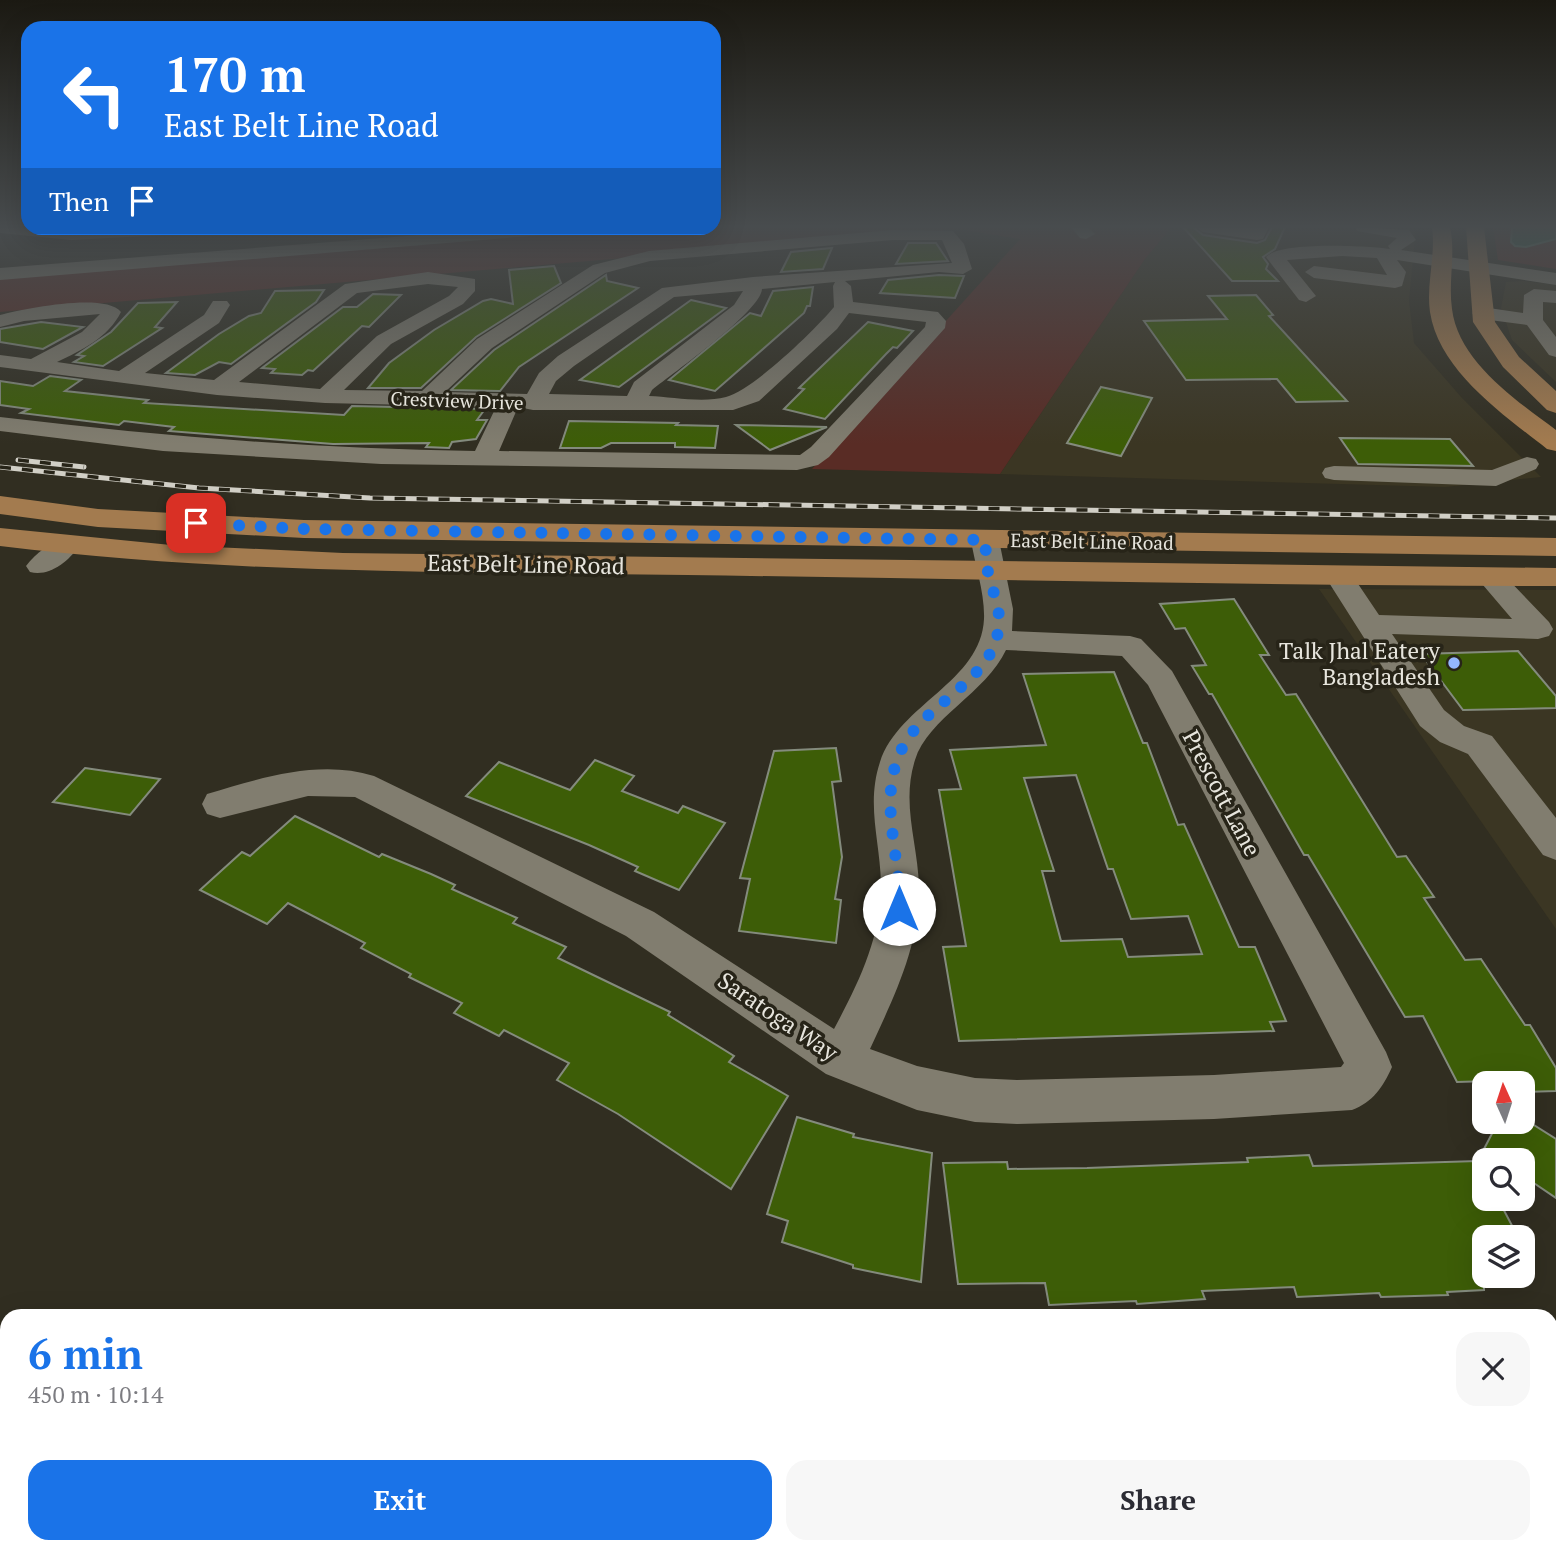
<!DOCTYPE html>
<meta charset="utf-8">
<style>
body{margin:0;font-family:"PT Serif",serif;background:#f7f7f7;color:#2b2b33;height:100vh;display:flex;flex-direction:column;font-size:26px;white-space:nowrap}
*{box-sizing:border-box;margin:0}
p{font-size:23px;color:#7c7c81}
.icon{flex:none;width:38px;height:38px;fill:none;stroke:currentColor;stroke-width:2;stroke-linecap:round;stroke-linejoin:round}
.map{position:relative;flex:1;overflow:hidden}
.details{position:absolute;left:0px;top:1309px;width:1558px;height:245px;display:flex;flex-direction:column;background:#fff;border-radius:21px 21px 0 0;box-shadow:0 7px 28px #0002}
.details>*{flex:none}
.banner{position:absolute;left:21px;top:21px;width:700px;height:214px;border-radius:21px;box-shadow:0 7px 28px #0002;background:#1a73e8;color:#fff;overflow:hidden}
.needle{width:46px;rotate:357deg}
.fabs{position:absolute;left:1472px;top:1071px;display:grid;gap:14px}
.fabs a{display:grid;place-items:center;width:63px;height:63px;border-radius:14px;background:#fff;box-shadow:0 7px 28px #0002;font-size:35px}
.pin{position:absolute;display:grid;place-items:center;width:60px;height:60px;color:#fff;margin:-30px;border-radius:14px;box-shadow:0 4px 10px #0006}
.me{position:absolute;width:77px;margin:-38px;rotate:0deg;stroke-linejoin:round;filter:drop-shadow(0 0 5px #0008)}
.turn{display:flex;align-items:center;gap:24px;height:147px;padding:0 28px;font-size:32px}
.turn .icon{width:91px;height:91px;stroke-width:2.5}
.turn b{display:block;font-size:49px;line-height:60px}
.then{display:flex;align-items:center;height:66px;padding:0 28px;background:#0003;gap:14px;font-size:26px}
.round{display:grid;place-items:center;flex:none;width:74px;height:74px;border-radius:21px;background:#f7f7f7}
.overview{display:flex;align-items:center;justify-content:space-between;height:119px;padding:0 28px}
h1{font-size:42px;font-weight:700;line-height:52px;color:#1a73e8}
.button{display:flex;gap:14px;margin-top:auto;padding:14px 28px}
.button a{flex:1;height:80px;border-radius:21px;background:#1a73e8;color:#fff;font-size:28px;font-weight:700;line-height:80px;text-align:center}
.button a+a{background:#f7f7f7;color:#2b2b33}
.map>svg:first-child{display:block}
.built{fill:#3b3623}
.green{fill:#592c25}
.water{fill:#1e6d4f;stroke:#5a917a;stroke-width:2}
.building{fill:#3d5d07;stroke:#848b7d;stroke-width:2;fill-rule:evenodd}
.lines{fill:none;stroke-linecap:round;stroke-linejoin:round}
.minor{fill:#817d6f;fill-rule:evenodd}
.major{fill:#a37b4f;fill-rule:evenodd}
.rail-casing{stroke:#d1cfc6;stroke-width:5}
.rail{stroke:#272418;stroke-width:3.5;stroke-dasharray:11;stroke-linecap:butt}
.route{stroke:#1a73e8;stroke-width:12;stroke-dasharray:0 21.6}
.poi-dot{fill:#94b7fd;stroke:#272418;stroke-width:2.5}
.labels{text-anchor:middle;dominant-baseline:central;stroke-width:7;stroke-linejoin:round;paint-order:stroke}
.far-street-label{font-size:19px;fill:#e7e5dd;stroke:#272418}
.street-label{font-size:23px;fill:#e7e5dd;stroke:#272418}
.poi-label{font-size:23px;fill:#e7e5dd;stroke:#272418;text-anchor:end}
</style>
<div class="map">
<svg width="1556" height="1554" viewBox="0 0 1556 1554">
<rect width="100%" height="100%" fill="#312e21"/>
<g class="built">
<polygon points="1172,227 1416,227 1409,301 1414,343 1462,398 1541,477 1445,487 1000,474 1145,259"/>
<polygon points="1524,281 1556,285 1556,382 1512,340 1501,308 1506,282"/>
<polygon points="1319,589 1556,590 1556,929"/>
</g>
<g class="green">
<polygon points="1172,227 1145,259 1000,474 812,469 1020,239 959,229 0,312 0,276 588,228"/>
<polygon points="1493,227 1556,227 1556,269 1498,260"/>
</g>
<polygon class="water" points="1512,227 1556,227 1556,239 1526,247 1515,246 1511,242"/>
<g class="building">
<polygon points="1183,227 1193,227 1203,235 1257,243 1265,240 1272,227 1285,227 1275,249 1263,257 1268,264 1266,269 1278,281 1232,281"/>
<polygon points="908,243 936,243 948,261 896,264"/>
<polygon points="832,248 823,269 781,272 791,252"/>
<polygon points="554,266 561,283 476,337 421,388 368,388 389,363 434,330 483,301 491,299 513,304 509,270"/>
<polygon points="606,275 607,281 638,288 519,367 500,391 451,390 494,350"/>
<polygon points="939,275 964,276 955,298 880,293 888,280"/>
<polygon points="813,287 810,306 807,306 804,313 715,391 669,380 750,313 761,316 773,291"/>
<polygon points="324,290 316,302 231,364 219,362 195,375 166,373 219,334 249,316 261,313 275,291"/>
<polygon points="373,294 401,295 369,327 362,326 313,371 308,370 302,375 271,373 275,369 262,368 343,307 357,307"/>
<polygon points="1256,295 1273,315 1269,316 1347,401 1296,402 1277,379 1186,380 1144,321 1227,319 1208,296"/>
<polygon points="691,300 726,308 619,387 580,380"/>
<polygon points="177,302 155,327 162,328 103,366 74,362 84,356 77,355 111,332 138,303"/>
<polygon points="41,322 83,327 43,349 0,342 0,329"/>
<polygon points="868,322 913,331 897,348 893,347 886,354 825,419 784,409 804,389 799,388"/>
<polygon points="50,376 81,380 65,391 148,400 144,403 344,415 352,406 485,409 477,420 487,420 476,439 452,442 449,448 426,447 429,443 333,444 169,431 174,427 124,421 119,425 21,413 29,409 0,405 0,381 33,386"/>
<polygon points="1101,387 1152,398 1121,456 1067,443"/>
<polygon points="569,421 678,423 676,425 718,426 715,448 675,447 675,443 611,443 601,448 560,448"/>
<polygon points="736,425 827,427 770,450"/>
<polygon points="1340,438 1450,439 1473,466 1358,464"/>
<polygon points="1234,599 1269,655 1260,655 1286,695 1296,694 1397,857 1406,856 1434,897 1424,898 1465,960 1481,959 1525,1025 1530,1025 1556,1068 1556,1091 1522,1092 1522,1080 1457,1082 1423,1016 1405,1017 1308,855 1304,855 1212,694 1209,694 1192,666 1206,665 1185,628 1175,629 1160,604"/>
<polygon points="1518,651 1556,696 1556,708 1463,710 1421,654"/>
<path d="M1114 672 1143 743H1147L1178 825 1184 824 1239 947H1255L1286 1021 1270 1022 1274 1031 959 1041 943 947 966 946 939 790 961 789 950 750 1046 745 1023 674ZM1076 775 1108 869H1113L1131 919 1188 916 1202 954 1128 957 1122 939 1061 941 1042 871H1054L1024 778Z"/>
<polygon points="836,748 841,781 832,782 842,857 835,899 841,900 836,943 739,931 750,879 740,878 774,751"/>
<polygon points="595,760 634,776 622,791 678,813 683,806 725,823 679,890 635,871 638,867 589,845 466,796 499,762 570,790"/>
<polygon points="85,768 160,779 130,815 53,802"/>
<polygon points="295,816 379,857 382,854 431,874 455,885 452,889 517,918 513,923 566,947 558,958 670,1012 668,1015 734,1056 729,1062 788,1096 731,1189 618,1114 557,1080 569,1063 504,1030 499,1036 454,1013 462,1003 409,977 411,974 361,948 365,943 288,903 267,924 200,890 242,852 250,856"/>
<polygon points="797,1117 854,1134 853,1137 932,1153 921,1282 853,1268 853,1265 782,1242 788,1221 767,1214"/>
<polygon points="1498,1122 1529,1122 1556,1139 1556,1198 1522,1175 1522,1160 1500,1160 1484,1149"/>
<polygon points="1309,1155 1313,1166 1478,1161 1484,1173 1484,1199 1498,1199 1518,1237 1484,1237 1484,1290 1447,1292 1448,1295 1381,1297 1379,1293 1297,1297 1294,1287 1202,1291 1205,1299 1137,1304 1136,1301 1049,1305 1045,1283 958,1284 943,1163 1007,1162 1008,1169 1087,1168 1248,1162 1247,1158"/>
</g>
<g class="lines">
<g class="minor">
<polygon points="0,227 72,230 209,228 201,233 72,240 0,233"/>
<polygon points="1071,227 1088,227 1095,234 1086,239 1080,238"/>
<polygon points="1195,227 1269,227 1263,239 1257,240 1203,232"/>
<path d="M1355 227 1409 230 1416 240 1401 250 1556 273V285L1397 260 1406 272 1402 286 1395 288 1314 278 1305 272 1314 266 1387 275 1377 258 1342 256 1287 260 1316 296 1306 302 1299 300 1266 257C1280 241 1368 246 1390 249L1388 246 1397 238 1357 231Z"/>
<polygon points="509,228 574,228 566,233 0,280 0,268"/>
<path d="M893 230 953 231 964 244 972 269 963 274 939 272 845 281 851 286 853 302 938 312 946 321 945 328 829 457 818 465 797 470 381 464 163 451 0 431V417C158 436 315 449 475 451L496 407 325 403 217 395 0 367V355L31 359 82 332 100 314 24 321 0 327V315C24 309 105 292 121 312 108 338 82 350 57 362L119 371 204 315 213 301H227L230 305 219 323 145 373 214 380 345 284 428 272 475 279V291L463 304 391 344 344 390 422 391 477 339 593 265 649 251ZM893 240H942L952 263 753 277 662 288 558 356 539 373 527 394 445 392 492 348 605 273 650 261ZM835 282 833 286 834 307C815 330 753 390 726 397 703 403 672 397 649 396L652 390C673 373 761 311 762 289ZM428 284 458 287 449 296 377 336 320 389 239 382 357 293ZM743 291 734 305 634 382 627 396 549 394 556 381 574 366 674 297ZM849 313 926 322 925 327 811 447 800 455 499 451 518 407 533 410H733L759 401 837 329Z"/>
<polygon points="1534,289 1556,291 1556,303 1543,302 1543,320 1556,337 1556,357 1549,355 1527,325 1482,319 1472,313 1482,307 1523,313 1524,295"/>
<polygon points="1527,457 1536,459 1539,464 1536,469 1496,486 1334,480 1325,478 1322,473 1325,468 1334,466 1492,470"/>
<path d="M985 532 995 534 999 540 1013 609 1012 631 1130 636 1141 639 1172 671 1386 1052 1392 1067C1383 1087 1373 1102 1352 1110L1214 1119 1017 1124 975 1122 917 1110 826 1074 626 936 355 797 308 796 220 818 207 814 202 804 207 794C261 778 319 759 374 776L654 912 834 1029C858 984 882 936 881 883 880 841 866 804 880 762 899 704 981 682 984 619 985 593 975 566 971 540L975 534ZM1006 650 1122 656 1148 685 1344 1063 1341 1067 1214 1075 1017 1080 975 1078 917 1066 870 1049C894 997 920 945 919 887 918 843 901 804 915 760 928 718 986 693 1006 650Z"/>
<path d="M65 538 75 540 79 546C68 562 49 577 30 572L26 566C35 554 51 541 65 538Z"/>
<polygon points="1340,569 1350,572 1379,615 1512,619 1477,578 1481,572 1491,569 1501,572 1549,622 1553,629 1549,636 1538,639 1392,634 1444,710 1464,726 1492,736 1556,818 1556,860 1543,855 1468,754 1440,742 1420,726 1326,578 1330,572"/>
</g>
<g class="major">
<path d="M1432 227H1450C1456 254 1448 281 1452 309 1458 361 1517 401 1556 430V451L1547 449C1504 415 1439 371 1430 312 1426 284 1436 255 1432 227Z"/>
<polygon points="1466,227 1484,227 1495,322 1519,357 1556,391 1556,413 1547,410 1503,367 1473,322"/>
<polygon points="0,496 98,509 304,520 1556,538 1556,556 304,538 98,527 0,514"/>
<path d="M0 528 171 545 343 553 1556 568V586C1266 586 977 579 687 575 457 572 229 574 0 546Z"/>
</g>
<g class="rail-casing">
<g id="rail">
<polyline points="18,460 84,467"/>
<polyline points="0,467 199,488 370,498 1556,518"/>
</g>
</g>
<use href="#rail" class="rail"/>
</g>
<linearGradient id="sky" x2="0" y2="1"><stop stop-color="#1b1912"/><stop offset="0.51" stop-color="#484c4e"/><stop offset="1" stop-color="#484c4e" stop-opacity="0"/></linearGradient>
<rect width="1556" height="444" fill="url(#sky)"/>
<g class="lines">
<path class="route" d="M196 523 304 529 985 540C986 551 986 561 988 572 991 587 999 604 999 619 1000 678 928 700 904 745 875 797 902 855 899 909"/>
</g>
<circle class="poi-dot" cx="1454" cy="663" r="7"/>
<g class="labels">
<g class="far-street-label">
<text transform="translate(457 400) rotate(2)">Crestview Drive</text>
<text transform="translate(1092 541) rotate(1)">East Belt Line Road</text>
</g>
<g class="street-label">
<text transform="translate(526 564) rotate(1)">East Belt Line Road</text>
<text transform="translate(1222 793) rotate(62)">Prescott Lane</text>
<text transform="translate(778 1016) rotate(34)">Saratoga Way</text>
</g>
<g class="poi-label">
<text x="1440" y="650">Talk Jhal Eatery<tspan x="1440" dy="26">Bangladesh</tspan></text>
</g>
</g>
</svg>
<div class="fabs">
<a><svg class="needle" viewBox="-14 -14 28 28"><path d="M0-13l5 13h-10z" fill="#e53935"/><path d="M0 13l5-13h-10z" fill="#7c7c81"/></svg></a>
<a><svg class="icon" aria-label="search" viewBox="0 0 24 24"><circle cx="10" cy="10" r="6"/><path d="M15 15l6 6"/></svg></a>
<a><svg class="icon" aria-label="layers" viewBox="0 0 24 24"><path d="M12 4l9 5-9 5-9-5zM3 14l9 5 9-5"/></svg></a>
</div>
<div class="pin" style="left:196px;top:523px;background:#d93025"><svg class="icon" aria-label="arrive" viewBox="0 0 24 24"><path d="M6 21V4h12l-3 4 3 4H6"/></svg></div>
<svg class="me" style="left:899px;top:909px" viewBox="-20 -20 40 40"><circle r="19" fill="#fff"/><path d="M0-13L10 11 0 6-10 11z" fill="#1a73e8"/></svg>
<div class="banner">
<div class="turn"><svg class="icon" aria-label="left" viewBox="0 0 24 24"><path d="M17 20v-9H6M10 6l-5 5 5 5"/></svg><div><b>170 m</b>East Belt Line Road</div></div>
<div class="then">Then<svg class="icon" aria-label="arrive" viewBox="0 0 24 24"><path d="M6 21V4h12l-3 4 3 4H6"/></svg></div>
</div>
<section class="details">
<div class="overview"><div><h1>6 min</h1><p>450 m · 10:14</p></div><a class="round"><svg class="icon" aria-label="close" viewBox="0 0 24 24"><path d="M6 6l12 12M18 6L6 18"/></svg></a></div>
<div class="button"><a>Exit</a><a>Share</a></div>
</section>
</div>
